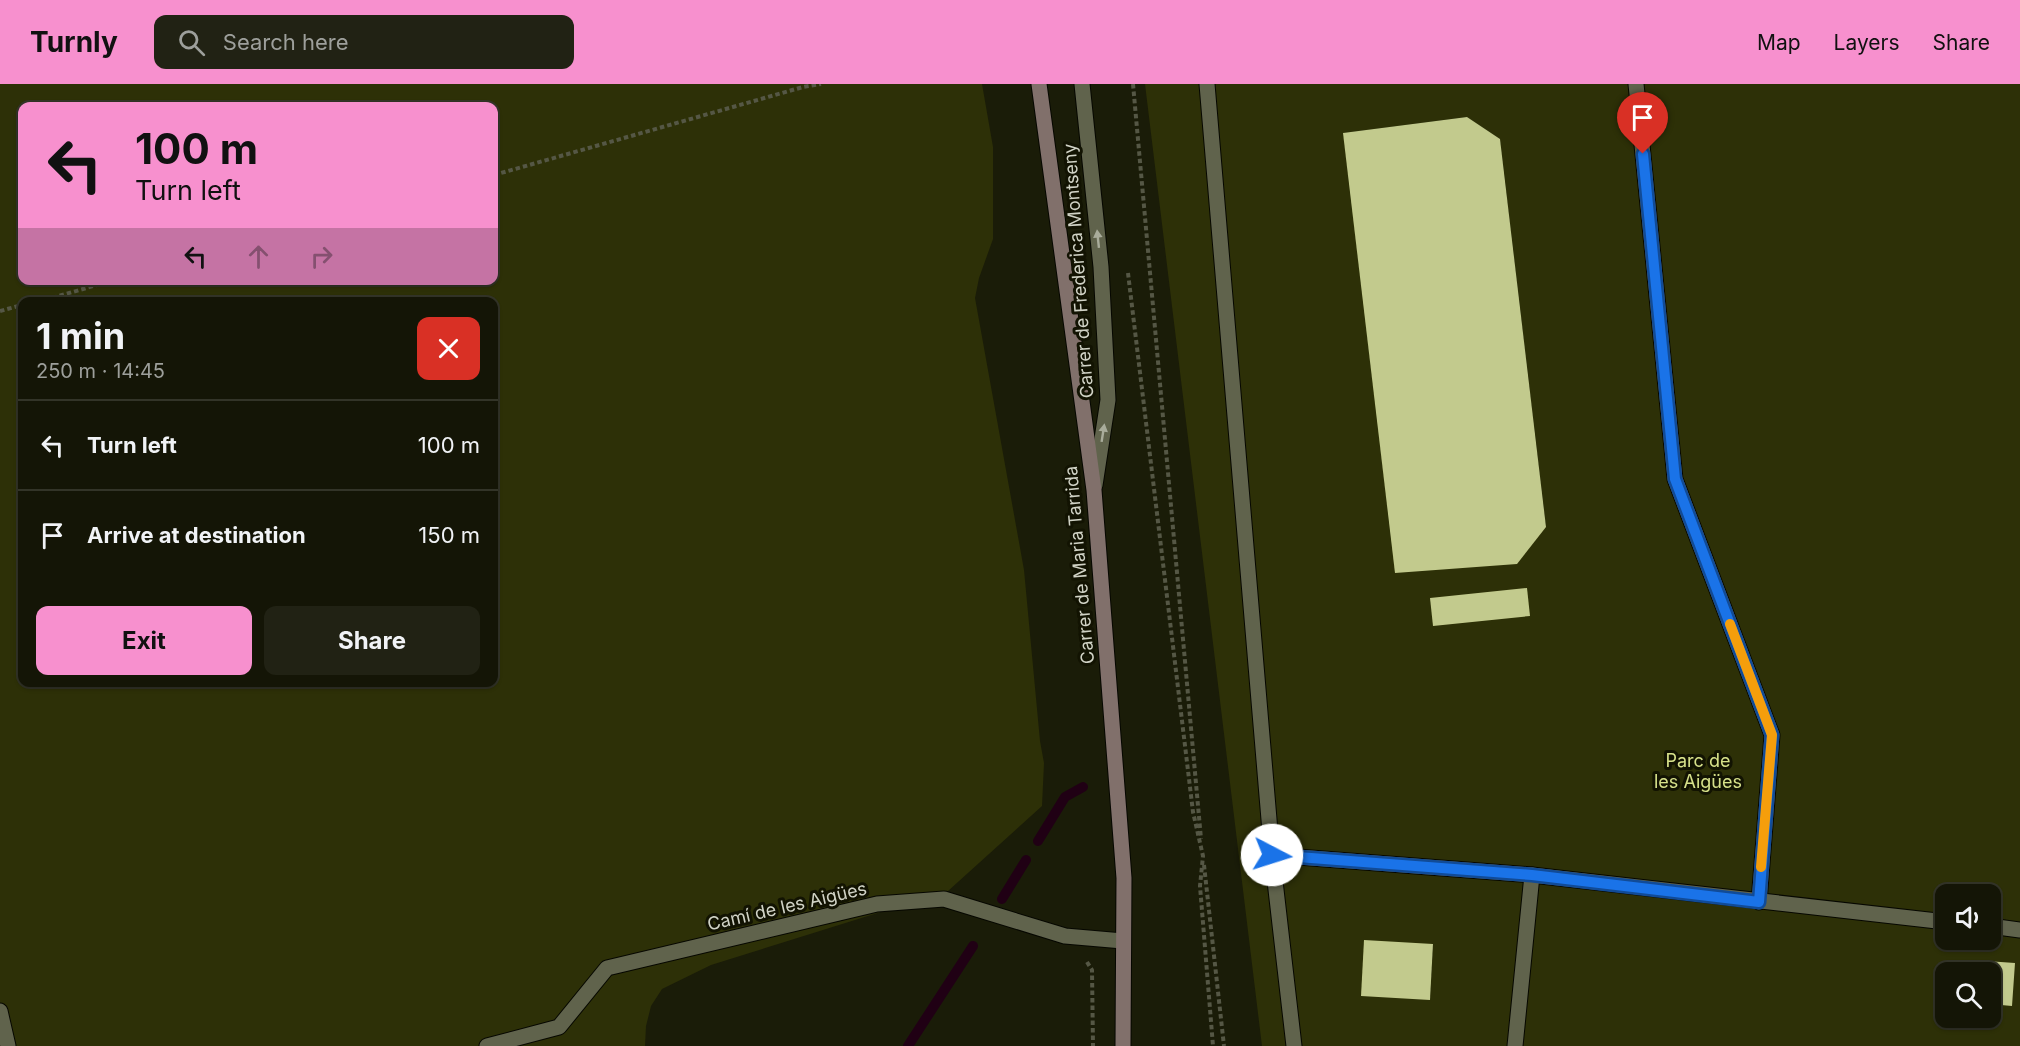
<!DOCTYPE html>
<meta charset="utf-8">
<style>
body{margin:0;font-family:Inter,sans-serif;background:#212214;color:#f1f3f6;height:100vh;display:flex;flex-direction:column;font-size:22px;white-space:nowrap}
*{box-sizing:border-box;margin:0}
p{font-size:20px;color:#9d9f9b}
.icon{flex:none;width:33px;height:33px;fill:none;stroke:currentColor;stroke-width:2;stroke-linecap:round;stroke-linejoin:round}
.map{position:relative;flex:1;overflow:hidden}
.drawer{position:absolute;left:18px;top:213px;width:480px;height:390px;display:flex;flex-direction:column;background:#141506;border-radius:12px;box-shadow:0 2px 4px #0004,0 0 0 2px #333428}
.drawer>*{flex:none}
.guide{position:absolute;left:18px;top:18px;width:480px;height:183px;border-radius:12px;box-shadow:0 2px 4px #0004,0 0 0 2px #333428;background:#f790ce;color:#111;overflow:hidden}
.controls{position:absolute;left:1935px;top:800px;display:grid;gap:12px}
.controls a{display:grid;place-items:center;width:66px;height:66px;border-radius:12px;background:#141506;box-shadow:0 2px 4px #0004,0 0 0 2px #333428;font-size:30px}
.pin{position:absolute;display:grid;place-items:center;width:51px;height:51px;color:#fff;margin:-62px -26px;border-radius:50% 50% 50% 0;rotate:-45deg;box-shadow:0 0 6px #0007}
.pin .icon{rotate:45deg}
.me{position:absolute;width:66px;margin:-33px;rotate:95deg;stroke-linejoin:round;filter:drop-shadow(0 0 4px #0008)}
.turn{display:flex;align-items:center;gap:21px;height:126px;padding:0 18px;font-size:27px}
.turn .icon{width:78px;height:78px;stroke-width:2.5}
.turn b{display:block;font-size:42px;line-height:51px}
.lanes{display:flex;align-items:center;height:57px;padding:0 18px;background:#0003;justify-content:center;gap:30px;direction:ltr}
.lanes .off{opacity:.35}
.round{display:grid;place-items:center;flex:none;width:63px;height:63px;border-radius:12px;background:#212214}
.summary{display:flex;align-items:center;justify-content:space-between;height:102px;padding:0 18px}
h1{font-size:36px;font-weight:700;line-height:45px}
.action{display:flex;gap:12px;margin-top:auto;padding:12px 18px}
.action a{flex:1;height:69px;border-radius:12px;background:#f790ce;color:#111;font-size:24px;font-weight:700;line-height:69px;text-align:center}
.action a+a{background:#212214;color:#f1f3f6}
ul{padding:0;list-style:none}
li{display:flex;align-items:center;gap:18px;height:90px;padding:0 18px;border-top:2px solid #333428}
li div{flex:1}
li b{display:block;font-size:22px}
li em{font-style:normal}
header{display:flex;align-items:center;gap:36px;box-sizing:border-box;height:84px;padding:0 30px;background:#f790ce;color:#111}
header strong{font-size:28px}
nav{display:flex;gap:33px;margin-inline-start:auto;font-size:21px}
.search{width:420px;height:54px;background:#212214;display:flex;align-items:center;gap:15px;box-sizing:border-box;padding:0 21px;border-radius:12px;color:#9d9f9b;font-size:22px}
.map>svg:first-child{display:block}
.green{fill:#2d3007;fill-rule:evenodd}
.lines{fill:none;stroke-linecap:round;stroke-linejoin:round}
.stream{stroke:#200014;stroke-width:10}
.building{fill:#c2ca8d}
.service-casing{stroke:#060700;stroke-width:17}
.minor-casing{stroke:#060700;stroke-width:17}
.secondary-casing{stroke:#060700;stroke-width:17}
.path{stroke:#555745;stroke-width:4;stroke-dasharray:4.5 3;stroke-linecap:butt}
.service{stroke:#60634c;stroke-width:15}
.minor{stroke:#60634c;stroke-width:15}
.secondary{stroke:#81706b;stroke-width:15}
.oneway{fill:#a9ac9b}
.route-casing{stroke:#114b97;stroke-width:15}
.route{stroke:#1a73e8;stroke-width:10}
.slow{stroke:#f59e0b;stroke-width:10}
.labels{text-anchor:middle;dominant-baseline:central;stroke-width:6;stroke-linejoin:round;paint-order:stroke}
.street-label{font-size:18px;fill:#d1d3c6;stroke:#121302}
.park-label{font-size:18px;fill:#d7e18a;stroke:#121302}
</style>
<header>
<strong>Turnly</strong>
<div class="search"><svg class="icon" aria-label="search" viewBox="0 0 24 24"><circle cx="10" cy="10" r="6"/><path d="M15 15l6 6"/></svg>Search here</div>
<nav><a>Map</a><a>Layers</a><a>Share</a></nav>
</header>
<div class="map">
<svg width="2020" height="962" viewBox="0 0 2020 962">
<rect width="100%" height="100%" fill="#1a1c08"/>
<g class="green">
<path d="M0 0H982L993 63V155L979 194 975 214 1024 486 1040 657 1044 679 1042 722 948 807 711 881 662 905 651 922 646 942 645 962H0ZM22 22H494V196H22ZM22 218H494V598H22Z"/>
<path d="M1145 0H2020V962H1262ZM1467 33 1500 55 1546 443 1344 49ZM1946 810H1990V855H1946ZM1364 857 1433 861 1430 915V916ZM1946 888H1990V933H1946Z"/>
</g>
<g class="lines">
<g class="stream">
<polyline points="1038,757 1065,713 1083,703"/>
<polyline points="1002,815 1026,776"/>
<polyline points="908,962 973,862"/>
</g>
</g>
<g class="building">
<polygon points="1467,33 1500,55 1546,443 1517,480 1395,489 1343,49"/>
<polygon points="1527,504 1530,532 1433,542 1430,514"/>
<polygon points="1364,856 1433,860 1430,916 1361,912"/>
<polygon points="1972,876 2015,879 2012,922 1990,920 1990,888 1971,888"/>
</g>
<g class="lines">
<g class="service-casing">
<g id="service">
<polyline points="1207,0 1272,771 1294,962"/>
<polyline points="1636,0 1675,395 1772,651 1759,818"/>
<polyline points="1272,771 1532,791"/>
<polyline points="1990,842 2020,846"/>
<polyline points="1515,962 1532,791 1946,838"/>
</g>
</g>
<g class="minor-casing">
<g id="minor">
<polyline points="1082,0 1101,183 1108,316 1095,401"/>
<polyline points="0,927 8,962"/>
<polyline points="487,962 559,943 607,884 877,820 944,815 1065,852 1123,857"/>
</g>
</g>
<g class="secondary-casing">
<polyline id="secondary" points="1039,0 1094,406 1124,794 1123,962"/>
</g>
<g class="path">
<polyline points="1133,0 1201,755"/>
<polyline points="494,91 803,3 821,0"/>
<polyline points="1128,189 1193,728 1203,772 1200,802 1213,962"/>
<polyline points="38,218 114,196"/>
<polyline points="0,227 22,221"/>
<polyline points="1204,781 1224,962"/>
<polyline points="1087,878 1092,886 1093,962"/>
</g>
<use href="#service" class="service"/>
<use href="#minor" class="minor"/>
<use href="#secondary" class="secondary"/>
</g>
<defs><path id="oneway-solid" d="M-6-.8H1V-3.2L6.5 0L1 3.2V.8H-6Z" transform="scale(1.5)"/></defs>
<g class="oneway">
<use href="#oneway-solid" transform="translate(1098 155) rotate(-96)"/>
<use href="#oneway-solid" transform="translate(1103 349) rotate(-81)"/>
</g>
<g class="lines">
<g class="route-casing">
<polyline id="route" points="1272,771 1532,791 1759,818 1772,651 1675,395 1643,70"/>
</g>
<use href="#route" class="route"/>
<polyline class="slow" points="1730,540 1772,651 1761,783"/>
</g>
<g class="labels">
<g class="street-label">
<text transform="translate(1078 187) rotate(-94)">Carrer de Frederica Montseny</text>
<text transform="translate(1079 481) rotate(-95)">Carrer de Maria Tarrida</text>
<text transform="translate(787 822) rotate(-13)">Camí de les Aigües</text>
</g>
<g class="park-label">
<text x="1698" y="676">Parc de<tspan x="1698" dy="21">les Aigües</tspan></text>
</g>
</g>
</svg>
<div class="controls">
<a><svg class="icon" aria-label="sound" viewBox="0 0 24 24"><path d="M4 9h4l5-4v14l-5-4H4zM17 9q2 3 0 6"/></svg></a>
<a><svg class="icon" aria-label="search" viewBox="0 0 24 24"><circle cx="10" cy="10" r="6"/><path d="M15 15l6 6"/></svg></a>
</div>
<div class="pin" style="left:1643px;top:70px;background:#d93025"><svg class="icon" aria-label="arrive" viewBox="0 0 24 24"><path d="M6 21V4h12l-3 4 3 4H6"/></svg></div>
<svg class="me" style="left:1272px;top:771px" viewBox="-20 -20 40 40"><circle r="19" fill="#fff"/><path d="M0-13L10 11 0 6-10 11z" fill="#1a73e8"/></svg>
<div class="guide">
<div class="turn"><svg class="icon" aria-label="left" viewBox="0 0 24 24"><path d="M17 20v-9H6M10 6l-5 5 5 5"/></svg><div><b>100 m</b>Turn left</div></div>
<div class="lanes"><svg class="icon" aria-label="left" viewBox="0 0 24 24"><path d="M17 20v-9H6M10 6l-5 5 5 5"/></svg><svg class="icon off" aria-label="ahead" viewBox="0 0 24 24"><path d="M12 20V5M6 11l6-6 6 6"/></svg><svg class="icon off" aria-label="right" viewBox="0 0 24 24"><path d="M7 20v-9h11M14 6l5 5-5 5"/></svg></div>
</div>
<section class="drawer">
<div class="summary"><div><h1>1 min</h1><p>250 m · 14:45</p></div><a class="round" style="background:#d93025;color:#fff"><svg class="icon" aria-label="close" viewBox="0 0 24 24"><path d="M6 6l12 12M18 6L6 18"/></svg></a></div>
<ul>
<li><svg class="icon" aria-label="left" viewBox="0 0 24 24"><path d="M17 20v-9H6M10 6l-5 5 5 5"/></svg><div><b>Turn left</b></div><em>100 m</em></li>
<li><svg class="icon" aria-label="arrive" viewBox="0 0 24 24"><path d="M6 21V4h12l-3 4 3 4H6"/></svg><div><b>Arrive at destination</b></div><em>150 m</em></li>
</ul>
<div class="action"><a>Exit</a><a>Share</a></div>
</section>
</div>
